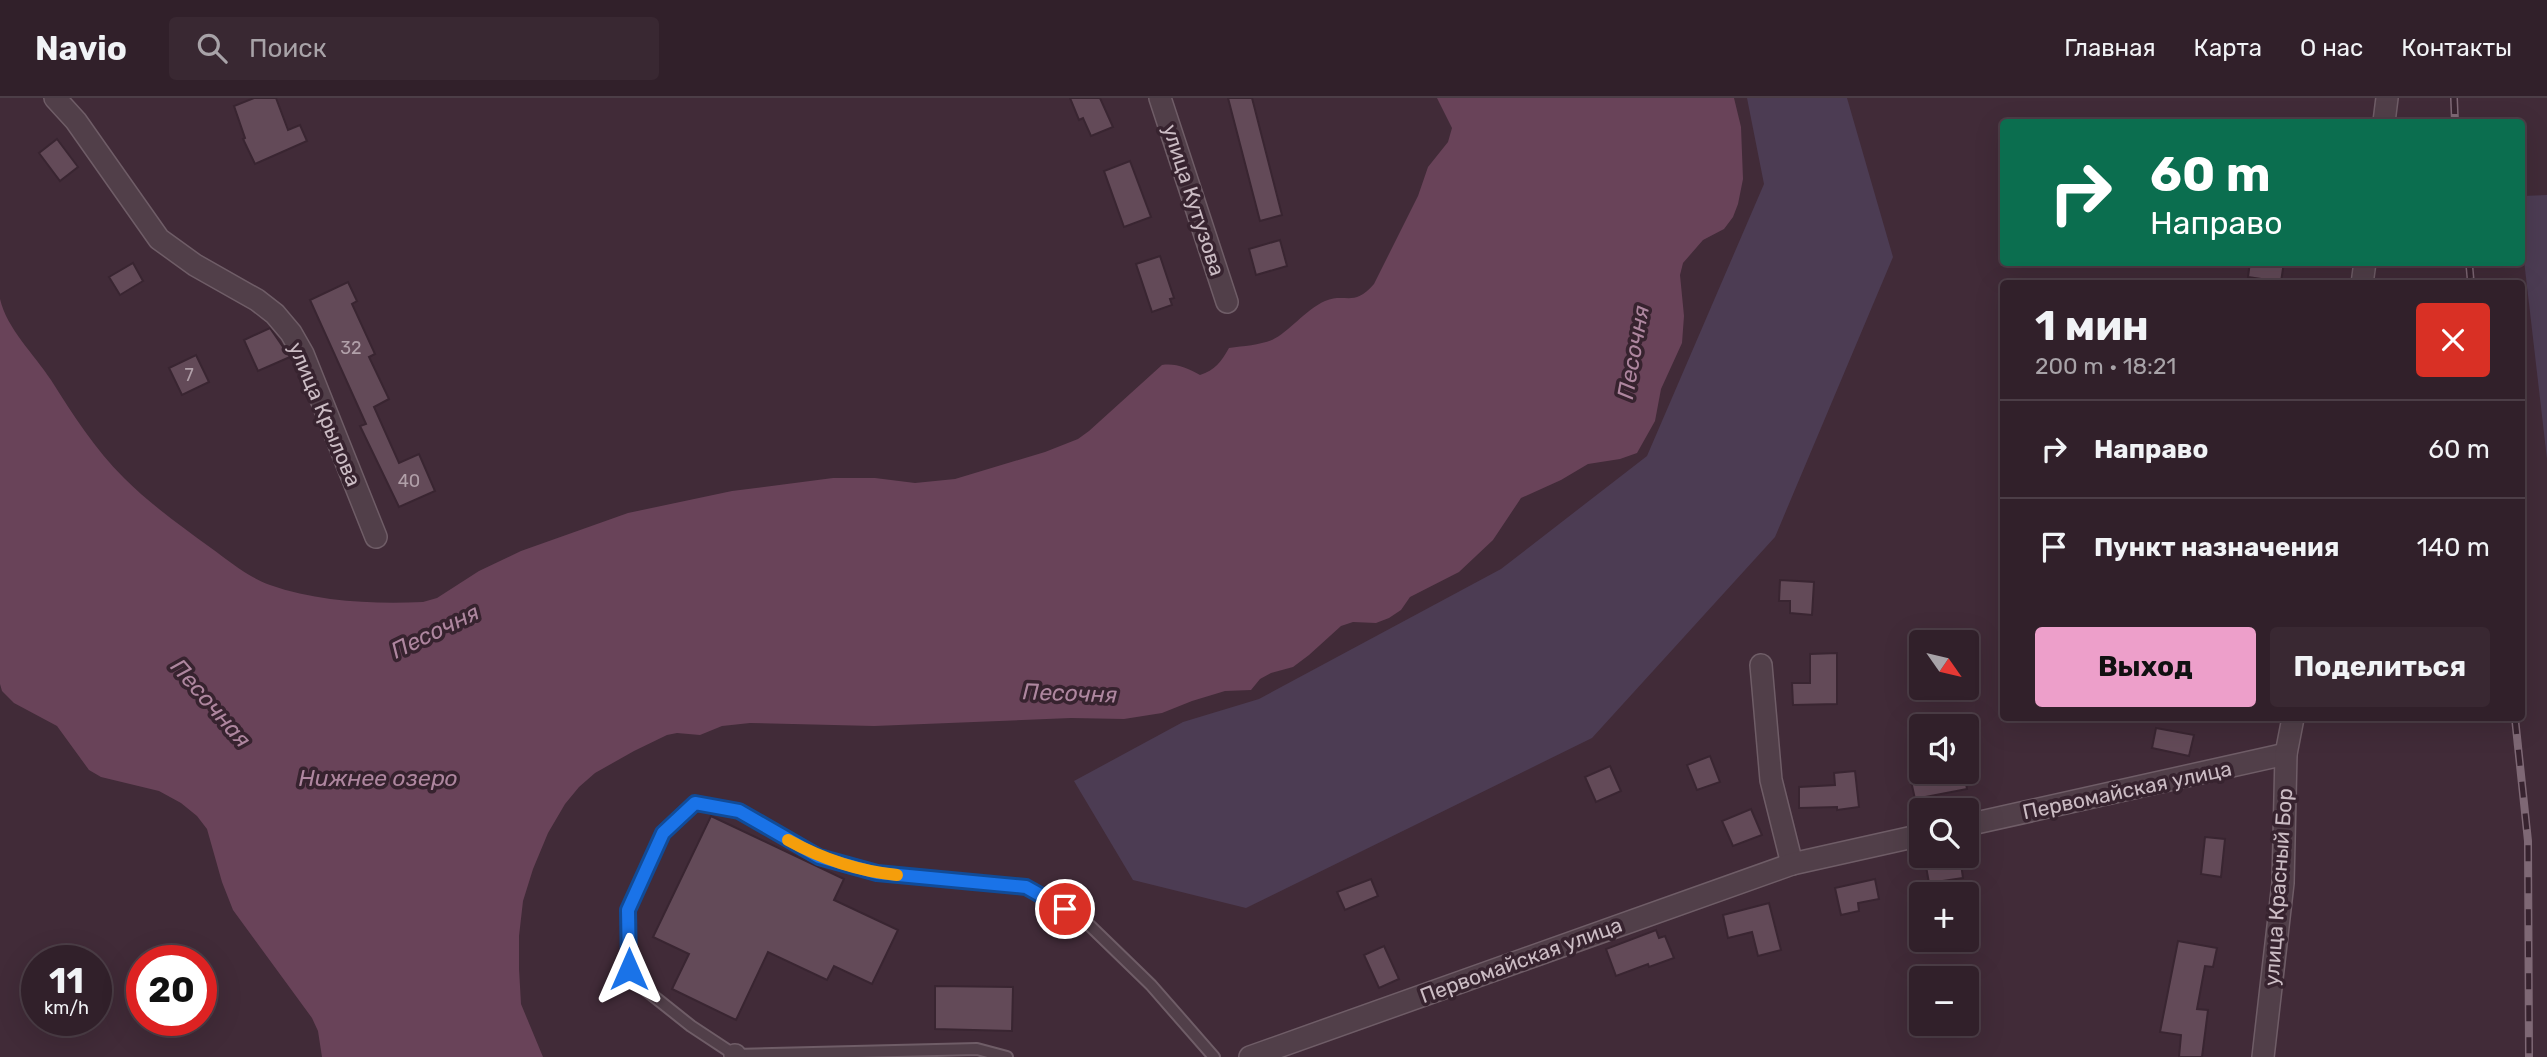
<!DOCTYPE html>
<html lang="ru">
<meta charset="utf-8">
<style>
body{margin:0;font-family:Rubik,sans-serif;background:#392832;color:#f1f3f6;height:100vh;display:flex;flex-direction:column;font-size:26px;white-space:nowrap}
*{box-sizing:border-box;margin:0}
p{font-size:23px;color:#a8a3a8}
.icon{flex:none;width:38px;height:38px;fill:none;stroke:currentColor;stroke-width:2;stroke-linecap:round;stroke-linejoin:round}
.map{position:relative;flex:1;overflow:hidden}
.sheet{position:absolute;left:2000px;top:182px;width:525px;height:441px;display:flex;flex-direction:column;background:#31202a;border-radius:7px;box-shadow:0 7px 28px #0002,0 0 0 2px #4c3e47}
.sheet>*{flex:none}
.banner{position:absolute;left:2000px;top:21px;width:525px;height:147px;border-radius:7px;box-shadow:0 7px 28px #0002,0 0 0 2px #4c3e47;background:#0b6e4f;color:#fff;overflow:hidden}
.needle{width:46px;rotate:124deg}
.tools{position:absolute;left:1909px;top:532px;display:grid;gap:14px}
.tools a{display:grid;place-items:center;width:70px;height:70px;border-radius:7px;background:#31202a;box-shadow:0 7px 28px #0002,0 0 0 2px #4c3e47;font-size:35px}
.speed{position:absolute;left:21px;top:847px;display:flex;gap:14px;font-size:35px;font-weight:700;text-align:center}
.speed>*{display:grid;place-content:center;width:91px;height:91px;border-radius:50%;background:#31202a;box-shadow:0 7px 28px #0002,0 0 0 2px #4c3e47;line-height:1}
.speed small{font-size:18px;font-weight:400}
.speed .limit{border:10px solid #d22;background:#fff;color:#111}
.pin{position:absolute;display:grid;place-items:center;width:60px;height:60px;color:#fff;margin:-30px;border:4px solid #fff;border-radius:50%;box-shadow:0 2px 7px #0007}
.me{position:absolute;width:77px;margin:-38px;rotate:0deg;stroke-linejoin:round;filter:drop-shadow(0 0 5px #0008)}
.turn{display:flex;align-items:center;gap:24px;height:147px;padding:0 35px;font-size:32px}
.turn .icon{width:91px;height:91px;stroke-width:2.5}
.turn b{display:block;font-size:49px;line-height:60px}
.round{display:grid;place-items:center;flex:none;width:74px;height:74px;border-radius:7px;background:#392832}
.head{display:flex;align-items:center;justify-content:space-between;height:119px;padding:0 35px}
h1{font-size:42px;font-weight:700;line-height:52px}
.button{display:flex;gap:14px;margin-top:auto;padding:14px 35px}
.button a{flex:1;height:80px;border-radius:7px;background:#ed9fca;color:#111;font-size:28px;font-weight:700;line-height:80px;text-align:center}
.button a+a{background:#392832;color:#f1f3f6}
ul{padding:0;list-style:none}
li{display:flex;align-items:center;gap:21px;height:98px;padding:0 35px;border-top:2px solid #4c3e47}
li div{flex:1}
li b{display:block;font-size:26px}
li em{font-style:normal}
header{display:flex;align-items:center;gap:42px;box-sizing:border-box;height:98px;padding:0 35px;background:#31202a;border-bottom:2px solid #4c3e47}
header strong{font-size:33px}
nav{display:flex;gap:38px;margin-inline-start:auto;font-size:24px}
.search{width:490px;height:63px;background:#392832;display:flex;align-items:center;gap:18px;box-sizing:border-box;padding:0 24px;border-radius:7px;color:#a8a3a8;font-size:26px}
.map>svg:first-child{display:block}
.green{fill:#4c3c53}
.water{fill:#694359}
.building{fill:#634a58;stroke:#392531;stroke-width:2}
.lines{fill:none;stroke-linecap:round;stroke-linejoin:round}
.service-casing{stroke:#6f5d67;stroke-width:14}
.minor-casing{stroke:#6f5d67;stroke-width:24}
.service{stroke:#513f49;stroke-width:10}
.minor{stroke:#513f49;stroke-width:21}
.rail-casing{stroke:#7e6875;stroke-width:8}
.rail{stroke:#37232f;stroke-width:5;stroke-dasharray:16;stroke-linecap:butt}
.route-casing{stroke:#114b97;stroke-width:18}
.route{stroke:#1a73e8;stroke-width:12}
.slow{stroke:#f59e0b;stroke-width:12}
.labels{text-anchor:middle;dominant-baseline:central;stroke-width:7;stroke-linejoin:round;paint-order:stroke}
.number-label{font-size:18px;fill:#b1a0a9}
.street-label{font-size:21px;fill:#cbbcc4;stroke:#37232f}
.water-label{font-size:23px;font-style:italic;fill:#ae869f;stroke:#37232f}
</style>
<header>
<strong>Navio</strong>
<div class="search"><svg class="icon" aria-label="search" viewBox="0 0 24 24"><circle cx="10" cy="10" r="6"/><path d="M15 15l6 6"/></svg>Поиск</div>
<nav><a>Главная</a><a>Карта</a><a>О нас</a><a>Контакты</a></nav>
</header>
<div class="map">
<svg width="2547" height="959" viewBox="0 0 2547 959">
<rect width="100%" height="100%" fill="#412b38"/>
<g class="green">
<polygon points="1747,0 1847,0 1893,159 1775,439 1592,640 1246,810 1133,782 1074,683 1183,624 1259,601 1501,471 1647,358 1764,86"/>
<polygon points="2547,97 2547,361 2522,145 2522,98"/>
</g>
<path class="water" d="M1437 0H1734L1741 29 1743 81 1738 106 1733 119 1724 131 1703 142 1683 165 1680 177 1684 218 1682 245 1661 291 1655 323 1637 355 1620 361 1588 366 1561 382 1521 400 1493 442 1459 474 1410 499 1401 512 1389 520 1376 525 1353 524 1341 528 1309 557 1293 569 1271 575 1260 581 1251 592 1225 593 1192 603 1162 615 1124 621 1071 620 874 628 750 625 722 628 700 637 677 635 667 637 634 653 595 675 579 689 565 706 548 735 533 771 523 803 519 838V871L521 906 543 959H322L318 933 312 920 233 812 222 784 207 731 197 718 181 705 159 693 101 679 89 672 57 628 14 605 2 593 0 586V201C7 231 34 256 51 282 73 317 95 351 124 380 150 406 182 429 211 450 230 464 248 479 270 487 318 504 373 506 423 504L437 500 479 473 521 453 628 415 732 393 833 380H875L915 385 955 381 1045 354 1078 341 1089 333 1162 267C1176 265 1187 270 1200 277 1215 272 1221 264 1229 250 1244 248 1259 247 1272 242 1289 234 1305 212 1325 203 1346 194 1353 210 1374 186L1418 98 1428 69 1448 44 1452 30Z"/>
<g class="building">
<polygon points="254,0 276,0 288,32 300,27 307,43 255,66 243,41 245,40 234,8"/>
<polygon points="1070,0 1100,0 1113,29 1091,38 1083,20 1079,22"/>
<polygon points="1228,0 1252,0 1282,117 1260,123"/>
<polygon points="57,41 78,69 60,83 39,55"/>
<polygon points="1130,63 1151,119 1124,129 1104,73"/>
<polygon points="1280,142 1287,168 1256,177 1249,151"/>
<polygon points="1160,158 1174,200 1170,201 1172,207 1152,214 1136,166"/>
<polygon points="2250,164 2284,164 2281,184 2248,179"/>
<polygon points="133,165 143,183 120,197 109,179"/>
<polygon points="348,184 357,203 352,206 375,256 369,259 389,301 374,309 399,365 419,356 435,393 399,409 360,328 366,326 310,202"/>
<polygon points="270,230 290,259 258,273 244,242"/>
<polygon points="196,257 209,284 182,297 169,270"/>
<polygon points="1780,482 1814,484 1812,517 1790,515 1790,503 1779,503"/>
<polygon points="1837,555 1837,606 1793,607 1792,585 1810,585 1810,556"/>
<polygon points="2156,630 2194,637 2189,658 2152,650"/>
<polygon points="1710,658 1720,684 1697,692 1687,667"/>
<polygon points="1610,668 1621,693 1596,704 1585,679"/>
<polygon points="1855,673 1859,709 1837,712 1837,709 1799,710 1799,689 1835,687 1834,675"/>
<polygon points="1909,674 1964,674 1967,691 1915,701"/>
<polygon points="1751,711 1762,737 1733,748 1722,723"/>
<polygon points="711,718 844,781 834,802 898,832 872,886 834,868 827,882 768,854 736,922 672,891 689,856 653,839"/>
<polygon points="2205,739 2225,741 2221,779 2201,776"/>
<polygon points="1960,758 1963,780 1929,785 1925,763"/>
<polygon points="1371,781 1378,798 1345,812 1337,794"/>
<polygon points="1875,781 1879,801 1858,805 1859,813 1841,817 1835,790"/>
<polygon points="1769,805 1781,852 1758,858 1752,834 1728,840 1723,817"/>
<polygon points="1656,832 1659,840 1665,838 1674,860 1649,869 1648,866 1616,878 1606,851"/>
<polygon points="2178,843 2217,850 2213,869 2205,868 2197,911 2208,912 2202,959 2179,959 2181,937 2160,934"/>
<polygon points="1384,848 1399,881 1379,890 1364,857"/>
<polygon points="935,888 1013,889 1012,933 935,931"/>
</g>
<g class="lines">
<g class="service-casing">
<polyline id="service" points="1007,959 977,951 735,957 691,928 647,893 629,871 628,812 664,735 695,705 739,713 819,759 878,775 1026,789 1084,822 1151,887 1214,959"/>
</g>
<g class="minor-casing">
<g id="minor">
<polyline points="55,0 76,23 159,141 195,167 257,202 275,216 291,235 303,256 376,439"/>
<polyline points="1160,0 1227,204"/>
<polyline points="2384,24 2387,0"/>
<polyline points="2362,186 2365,164"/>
<polyline points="1761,567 1771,682 1792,766"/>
<polyline points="1967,727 2286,656"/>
<polyline points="735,957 736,959"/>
<polyline points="1250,959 1792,766 1922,737"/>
<polyline points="2263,959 2283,785 2286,656 2293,620"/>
</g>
</g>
<use href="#service" class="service"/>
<use href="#minor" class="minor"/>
<g class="rail-casing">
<g id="rail">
<polyline points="2454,0 2455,24"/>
<polyline points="2469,164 2471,186"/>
<polyline points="2515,620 2528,743 2529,959"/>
</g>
</g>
<use href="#rail" class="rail"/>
</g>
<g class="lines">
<g class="route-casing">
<polyline id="route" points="629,871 628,812 663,735 695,705 739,713 819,759 877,775 1026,789 1065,811"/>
</g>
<use href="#route" class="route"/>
<path class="slow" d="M788 742C822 761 858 773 897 777"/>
</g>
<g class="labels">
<g class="number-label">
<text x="351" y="250">32</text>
<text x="189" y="277">7</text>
<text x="409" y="383">40</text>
</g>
<g class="street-label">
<text transform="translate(1194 102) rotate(72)">улица Кутузова</text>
<text transform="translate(325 316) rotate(67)">улица Крылова</text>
<text transform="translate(2127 692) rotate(-12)">Первомайская улица</text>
<text transform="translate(2278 789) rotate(-86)">улица Красный Бор</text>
<text transform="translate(1521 862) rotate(-20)">Первомайская улица</text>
</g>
<g class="water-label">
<text transform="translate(1633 254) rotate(-80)">Песочня</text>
<text transform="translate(435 533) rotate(-26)">Песочня</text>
<text transform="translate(1070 595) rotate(2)">Песочня</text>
<text transform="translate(211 605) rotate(49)">Песочная</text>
<text x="378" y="680">Нижнее озеро</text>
</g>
</g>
</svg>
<div class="tools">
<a><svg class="needle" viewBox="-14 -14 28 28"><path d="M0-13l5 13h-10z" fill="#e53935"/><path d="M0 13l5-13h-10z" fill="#a8a3a8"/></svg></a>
<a><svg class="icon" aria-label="sound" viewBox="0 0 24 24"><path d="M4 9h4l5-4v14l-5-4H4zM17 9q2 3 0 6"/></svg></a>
<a><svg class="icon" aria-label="search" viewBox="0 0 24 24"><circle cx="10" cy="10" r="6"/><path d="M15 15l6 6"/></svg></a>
<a>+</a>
<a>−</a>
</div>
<div class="speed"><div>11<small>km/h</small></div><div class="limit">20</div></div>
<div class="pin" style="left:1065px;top:811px;background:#d93025"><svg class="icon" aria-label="arrive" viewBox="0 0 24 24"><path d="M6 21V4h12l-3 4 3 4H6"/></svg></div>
<svg class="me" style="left:629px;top:871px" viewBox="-20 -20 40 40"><path d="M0-17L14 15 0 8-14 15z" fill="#1a73e8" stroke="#fff" stroke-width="4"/></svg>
<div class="banner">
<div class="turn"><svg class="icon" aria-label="right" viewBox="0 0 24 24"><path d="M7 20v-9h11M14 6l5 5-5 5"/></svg><div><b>60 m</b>Направо</div></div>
</div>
<section class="sheet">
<div class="head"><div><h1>1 мин</h1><p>200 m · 18:21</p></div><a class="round" style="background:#d93025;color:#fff"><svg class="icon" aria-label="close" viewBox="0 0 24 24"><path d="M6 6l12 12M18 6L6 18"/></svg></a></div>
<ul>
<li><svg class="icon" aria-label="right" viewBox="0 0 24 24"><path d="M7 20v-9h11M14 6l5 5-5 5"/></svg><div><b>Направо</b></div><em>60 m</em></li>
<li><svg class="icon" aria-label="arrive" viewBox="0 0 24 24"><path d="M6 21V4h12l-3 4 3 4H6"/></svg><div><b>Пункт назначения</b></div><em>140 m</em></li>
</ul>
<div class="button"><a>Выход</a><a>Поделиться</a></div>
</section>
</div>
